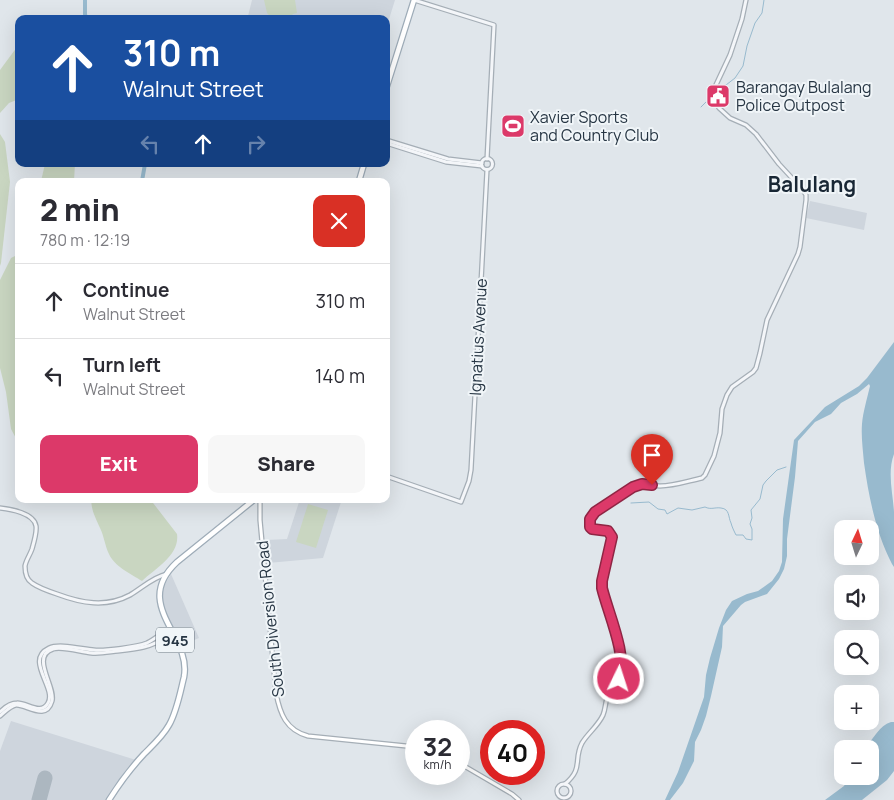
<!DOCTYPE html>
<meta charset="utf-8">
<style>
body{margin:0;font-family:Manrope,sans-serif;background:#f7f7f7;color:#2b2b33;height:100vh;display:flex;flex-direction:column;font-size:19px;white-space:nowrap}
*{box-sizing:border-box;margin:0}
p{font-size:16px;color:#7c7c81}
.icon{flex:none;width:28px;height:28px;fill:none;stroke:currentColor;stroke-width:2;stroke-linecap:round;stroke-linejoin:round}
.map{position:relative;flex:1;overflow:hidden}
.sheet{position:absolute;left:15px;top:178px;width:375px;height:325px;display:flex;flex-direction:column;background:#fff;border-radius:10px;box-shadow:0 5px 20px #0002}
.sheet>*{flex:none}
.top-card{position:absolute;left:15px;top:15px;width:375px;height:152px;border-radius:10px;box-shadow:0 5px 20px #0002;background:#1a4fa0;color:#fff;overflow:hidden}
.needle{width:32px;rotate:4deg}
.buttons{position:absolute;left:834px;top:520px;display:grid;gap:10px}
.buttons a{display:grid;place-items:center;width:45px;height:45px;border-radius:10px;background:#fff;box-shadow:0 5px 20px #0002;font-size:25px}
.speed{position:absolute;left:405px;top:720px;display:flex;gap:10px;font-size:25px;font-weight:700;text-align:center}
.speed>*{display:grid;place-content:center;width:65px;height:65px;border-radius:50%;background:#fff;box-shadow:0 5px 20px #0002;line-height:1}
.speed small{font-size:12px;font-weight:400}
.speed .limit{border:8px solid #d22;background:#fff;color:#111}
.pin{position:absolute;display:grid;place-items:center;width:42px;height:42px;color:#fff;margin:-51px -21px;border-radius:50% 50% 50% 0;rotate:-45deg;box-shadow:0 0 5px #0007}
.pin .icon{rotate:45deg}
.me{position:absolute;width:55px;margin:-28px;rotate:4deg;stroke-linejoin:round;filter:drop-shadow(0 0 4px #0008)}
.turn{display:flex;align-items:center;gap:18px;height:105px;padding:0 25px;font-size:22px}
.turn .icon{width:65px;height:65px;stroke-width:2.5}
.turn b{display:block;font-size:35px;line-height:42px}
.lanes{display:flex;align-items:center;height:48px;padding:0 25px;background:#0003;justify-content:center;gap:25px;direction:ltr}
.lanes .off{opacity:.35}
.round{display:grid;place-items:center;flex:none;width:52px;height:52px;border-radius:10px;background:#f7f7f7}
.overview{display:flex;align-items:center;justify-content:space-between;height:85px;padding:0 25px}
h1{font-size:30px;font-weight:800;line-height:38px}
.action{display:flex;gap:10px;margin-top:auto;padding:10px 25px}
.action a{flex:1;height:58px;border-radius:10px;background:#dc3969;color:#fff;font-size:20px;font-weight:800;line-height:58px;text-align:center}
.action a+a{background:#f7f7f7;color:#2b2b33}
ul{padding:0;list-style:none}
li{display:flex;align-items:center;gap:15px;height:75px;padding:0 25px;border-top:1px solid #e1e1e2}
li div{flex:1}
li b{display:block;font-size:19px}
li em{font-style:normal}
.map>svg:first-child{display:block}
.built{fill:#ced5dd}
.green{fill:#c9d6c1}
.water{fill:#98bace}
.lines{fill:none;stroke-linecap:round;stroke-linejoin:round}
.stream{stroke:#98bace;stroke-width:1}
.river{stroke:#98bace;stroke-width:4}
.runway{stroke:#acb7c0;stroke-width:15}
.tertiary-casing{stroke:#a5aeb6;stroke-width:5.5}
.secondary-casing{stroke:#a5aeb6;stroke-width:5.5}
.primary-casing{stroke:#9eacb8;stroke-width:7}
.tertiary{stroke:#f4f6f9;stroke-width:3}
.secondary{stroke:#fff;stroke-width:3}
.primary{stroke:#fff;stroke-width:4.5}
.route-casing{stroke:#8f2544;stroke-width:12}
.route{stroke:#dc3969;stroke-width:9}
.labels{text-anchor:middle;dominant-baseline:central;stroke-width:4;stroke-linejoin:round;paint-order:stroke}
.shield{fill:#f0f5f8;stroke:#636f7a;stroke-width:1}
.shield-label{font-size:15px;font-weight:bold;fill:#273644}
.poi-label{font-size:16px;fill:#273644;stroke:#f0f5f8;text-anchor:start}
.street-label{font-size:16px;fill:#273644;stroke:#f0f5f8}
.district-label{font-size:21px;font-weight:bold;fill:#192735;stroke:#f0f5f8}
</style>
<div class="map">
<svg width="894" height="800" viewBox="0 0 894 800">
<rect width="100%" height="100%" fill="#e0e6eb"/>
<g class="built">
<polygon points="252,0 395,0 386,29 386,19 257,19 248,16"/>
<polygon points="810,201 867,213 864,230 806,218"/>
<polygon points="300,499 342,499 323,558 268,563 266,540 287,539"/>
<polygon points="171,574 199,638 180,646 166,618 163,606 162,596 164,586"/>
<polygon points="11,721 136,760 120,779 107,800 0,800 0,751"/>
</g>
<g class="green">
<polygon points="264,0 295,0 297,13 293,14 288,19 273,19 267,13"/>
<polygon points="17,47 19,47 19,99 9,103 0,113 0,70"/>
<polygon points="0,134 5,142 10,182 1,263 0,266"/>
<polygon points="45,164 75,164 74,181 41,181"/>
<polygon points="19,254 19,444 11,429 6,392 0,368 0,280 11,258"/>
<path d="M91 499H150L177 534C180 555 156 568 142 581 131 574 114 566 109 554 105 546 104 536 100 528 95 516 92 513 91 499Z"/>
<polygon points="308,504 328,510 316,548 296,542"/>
</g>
<g class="water">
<path d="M894 342V454C887 473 893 493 894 512 894 530 894 549 894 567L892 564C876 533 869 498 864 463 863 450 861 437 862 424 863 412 867 399 870 386L869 384 857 394 841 403 831 414 815 422 798 441 795 477 787 539V556L784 569 779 579 767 594 745 602 741 605 723 626 722 647 711 696 706 716 701 730 695 742 694 761 683 783 670 800H665L678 772 704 697 706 675 710 658 719 628 726 610 732 601 747 594 758 591 772 581 779 571 782 562 783 519 794 440 825 407 859 386 867 378Z"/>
<path d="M891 722H894V771L887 780 862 800H825L844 786 849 776H870V753L874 751 870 750V749H866V747C874 738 879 726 891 722Z"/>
</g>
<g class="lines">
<g class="stream">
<polyline points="717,92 735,78 743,66 747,46 755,23 762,13 764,0"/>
<polyline points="701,107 713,95"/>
<path d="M631 503 649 502 658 509 665 510 667 514 678 508 692 510 705 507C711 510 715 507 721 508 730 509 728 517 731 523 732 527 734 531 736 535H743L746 539 752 540V529L750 524 752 518 751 510 760 499 763 485 766 481 777 470 786 467"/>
</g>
<g class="river">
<polyline points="85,0 85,14 86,19"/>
<polyline points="142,181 145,164"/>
</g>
<polyline class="runway" points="39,800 45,778"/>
<g class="tertiary-casing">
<g id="tertiary">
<polyline points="414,0 494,25 487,159"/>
<polyline points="386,140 448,159 482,163"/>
<polyline points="386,143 446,162 482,166"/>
<circle cx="487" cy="164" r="5.5"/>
<polyline points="386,476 461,502 469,481 471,470 487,170"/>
<path d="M0 508C10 509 34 513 36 526 37 532 34 542 32 549 30 555 26 560 25 566 25 573 27 580 32 583 39 588 48 591 57 594 81 603 106 608 130 595 142 588 153 577 167 574"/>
<path d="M0 712C5 707 10 703 17 703 26 702 41 716 48 703 57 688 24 660 49 648 59 643 82 649 94 650 105 651 137 647 147 643 155 639 162 633 169 628"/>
<path d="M0 716C5 712 10 706 16 705 26 704 46 722 52 701 56 687 30 656 53 649 62 646 81 652 91 653 100 654 109 652 118 651 127 650 136 649 144 647 154 645 164 639 172 634"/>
<circle cx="564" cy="791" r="7"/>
<path d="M565 784C584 768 573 760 582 743 588 733 598 726 603 715 606 708 605 700 609 693 612 686 619 682 621 674 625 652 607 611 602 588V581L612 537C607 525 593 534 590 526 588 522 592 515 595 513 600 507 630 488 637 486 645 483 652 486 660 486 674 486 688 481 702 478L705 475 714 456 720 433 722 409 727 395 732 387 753 372 756 368 760 353 767 320 798 254 800 247 806 200V195L803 190 779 164 756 134 746 125 730 118 719 108 715 101 714 96 715 87 730 55 742 19 746 0"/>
</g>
</g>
<g class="secondary-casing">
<g id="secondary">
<path d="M260 499V520L276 693C280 714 286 730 308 736L416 747"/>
<polyline points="459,763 512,794 519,800"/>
</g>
</g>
<g class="primary-casing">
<g id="primary">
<polyline points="386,89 414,0"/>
<polyline points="359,181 364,164"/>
<path d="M109 800C119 784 131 768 144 754 153 745 163 736 169 725 177 711 180 693 184 677 192 635 131 605 177 562L255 499"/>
</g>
</g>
<use href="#tertiary" class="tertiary"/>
<use href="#secondary" class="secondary"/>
<use href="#primary" class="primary"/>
</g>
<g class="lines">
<g class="route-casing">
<path id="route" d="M619 679C628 656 608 613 602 588V581L612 537 608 531 592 529 590 527V519L595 512 633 487 642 484 652 485"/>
</g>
<use href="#route" class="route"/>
</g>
<defs>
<g id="civic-square" transform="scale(1.25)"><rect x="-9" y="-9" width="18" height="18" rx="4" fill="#dc3969" stroke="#f0f5f8"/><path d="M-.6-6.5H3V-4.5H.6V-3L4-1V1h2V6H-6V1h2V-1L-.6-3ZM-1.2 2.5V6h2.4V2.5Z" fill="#fff"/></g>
<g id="stadium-square" transform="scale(1.25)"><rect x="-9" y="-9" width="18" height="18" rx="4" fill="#dc3969" stroke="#f0f5f8"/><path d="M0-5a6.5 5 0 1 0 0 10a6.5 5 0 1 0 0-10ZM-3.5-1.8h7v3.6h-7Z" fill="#fff"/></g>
</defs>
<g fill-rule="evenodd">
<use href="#civic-square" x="718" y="96"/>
<use href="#stadium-square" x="513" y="126"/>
</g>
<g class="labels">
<rect class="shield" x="156" y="627.5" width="38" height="25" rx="4"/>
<g class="shield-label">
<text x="175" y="640">945</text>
</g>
<g class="poi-label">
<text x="736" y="87">Barangay Bulalang<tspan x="736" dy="18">Police Outpost</tspan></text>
<text x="530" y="117">Xavier Sports<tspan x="530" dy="18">and Country Club</tspan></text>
</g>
<g class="street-label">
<text transform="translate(478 337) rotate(-87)">Ignatius Avenue</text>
<text transform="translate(270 619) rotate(-96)">South Diversion Road</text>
</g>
<g class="district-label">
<text x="812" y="184">Balulang</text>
</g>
</g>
</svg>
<div class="buttons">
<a><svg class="needle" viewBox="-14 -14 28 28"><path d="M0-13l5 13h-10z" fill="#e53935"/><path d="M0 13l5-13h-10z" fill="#7c7c81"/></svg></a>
<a><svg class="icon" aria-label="sound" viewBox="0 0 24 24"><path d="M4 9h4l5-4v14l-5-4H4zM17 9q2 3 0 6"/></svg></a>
<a><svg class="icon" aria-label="search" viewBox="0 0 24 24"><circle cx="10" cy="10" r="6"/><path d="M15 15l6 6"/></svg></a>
<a>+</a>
<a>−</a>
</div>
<div class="speed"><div>32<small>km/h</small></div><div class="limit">40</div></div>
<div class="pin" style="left:652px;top:485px;background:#d93025"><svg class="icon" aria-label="arrive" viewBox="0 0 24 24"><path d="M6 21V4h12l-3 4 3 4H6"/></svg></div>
<svg class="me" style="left:619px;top:679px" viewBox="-20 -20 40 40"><circle r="17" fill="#dc3969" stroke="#fff" stroke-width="3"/><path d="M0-11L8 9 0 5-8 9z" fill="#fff"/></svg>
<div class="top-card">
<div class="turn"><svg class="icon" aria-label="ahead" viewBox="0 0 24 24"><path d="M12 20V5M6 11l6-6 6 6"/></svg><div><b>310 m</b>Walnut Street</div></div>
<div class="lanes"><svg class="icon off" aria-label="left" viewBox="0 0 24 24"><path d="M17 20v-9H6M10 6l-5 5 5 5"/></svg><svg class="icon" aria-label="ahead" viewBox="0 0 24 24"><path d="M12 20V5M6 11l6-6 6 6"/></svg><svg class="icon off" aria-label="right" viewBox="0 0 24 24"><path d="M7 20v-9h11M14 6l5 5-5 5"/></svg></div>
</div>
<section class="sheet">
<div class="overview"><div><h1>2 min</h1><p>780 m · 12:19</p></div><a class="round" style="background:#d93025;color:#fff"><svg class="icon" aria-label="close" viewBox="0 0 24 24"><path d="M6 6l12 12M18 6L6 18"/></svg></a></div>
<ul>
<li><svg class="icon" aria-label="ahead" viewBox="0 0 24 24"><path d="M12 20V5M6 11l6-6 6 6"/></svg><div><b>Continue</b><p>Walnut Street</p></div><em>310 m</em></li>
<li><svg class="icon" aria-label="left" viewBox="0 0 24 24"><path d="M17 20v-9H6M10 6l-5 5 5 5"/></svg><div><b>Turn left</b><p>Walnut Street</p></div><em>140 m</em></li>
</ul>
<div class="action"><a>Exit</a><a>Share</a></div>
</section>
</div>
